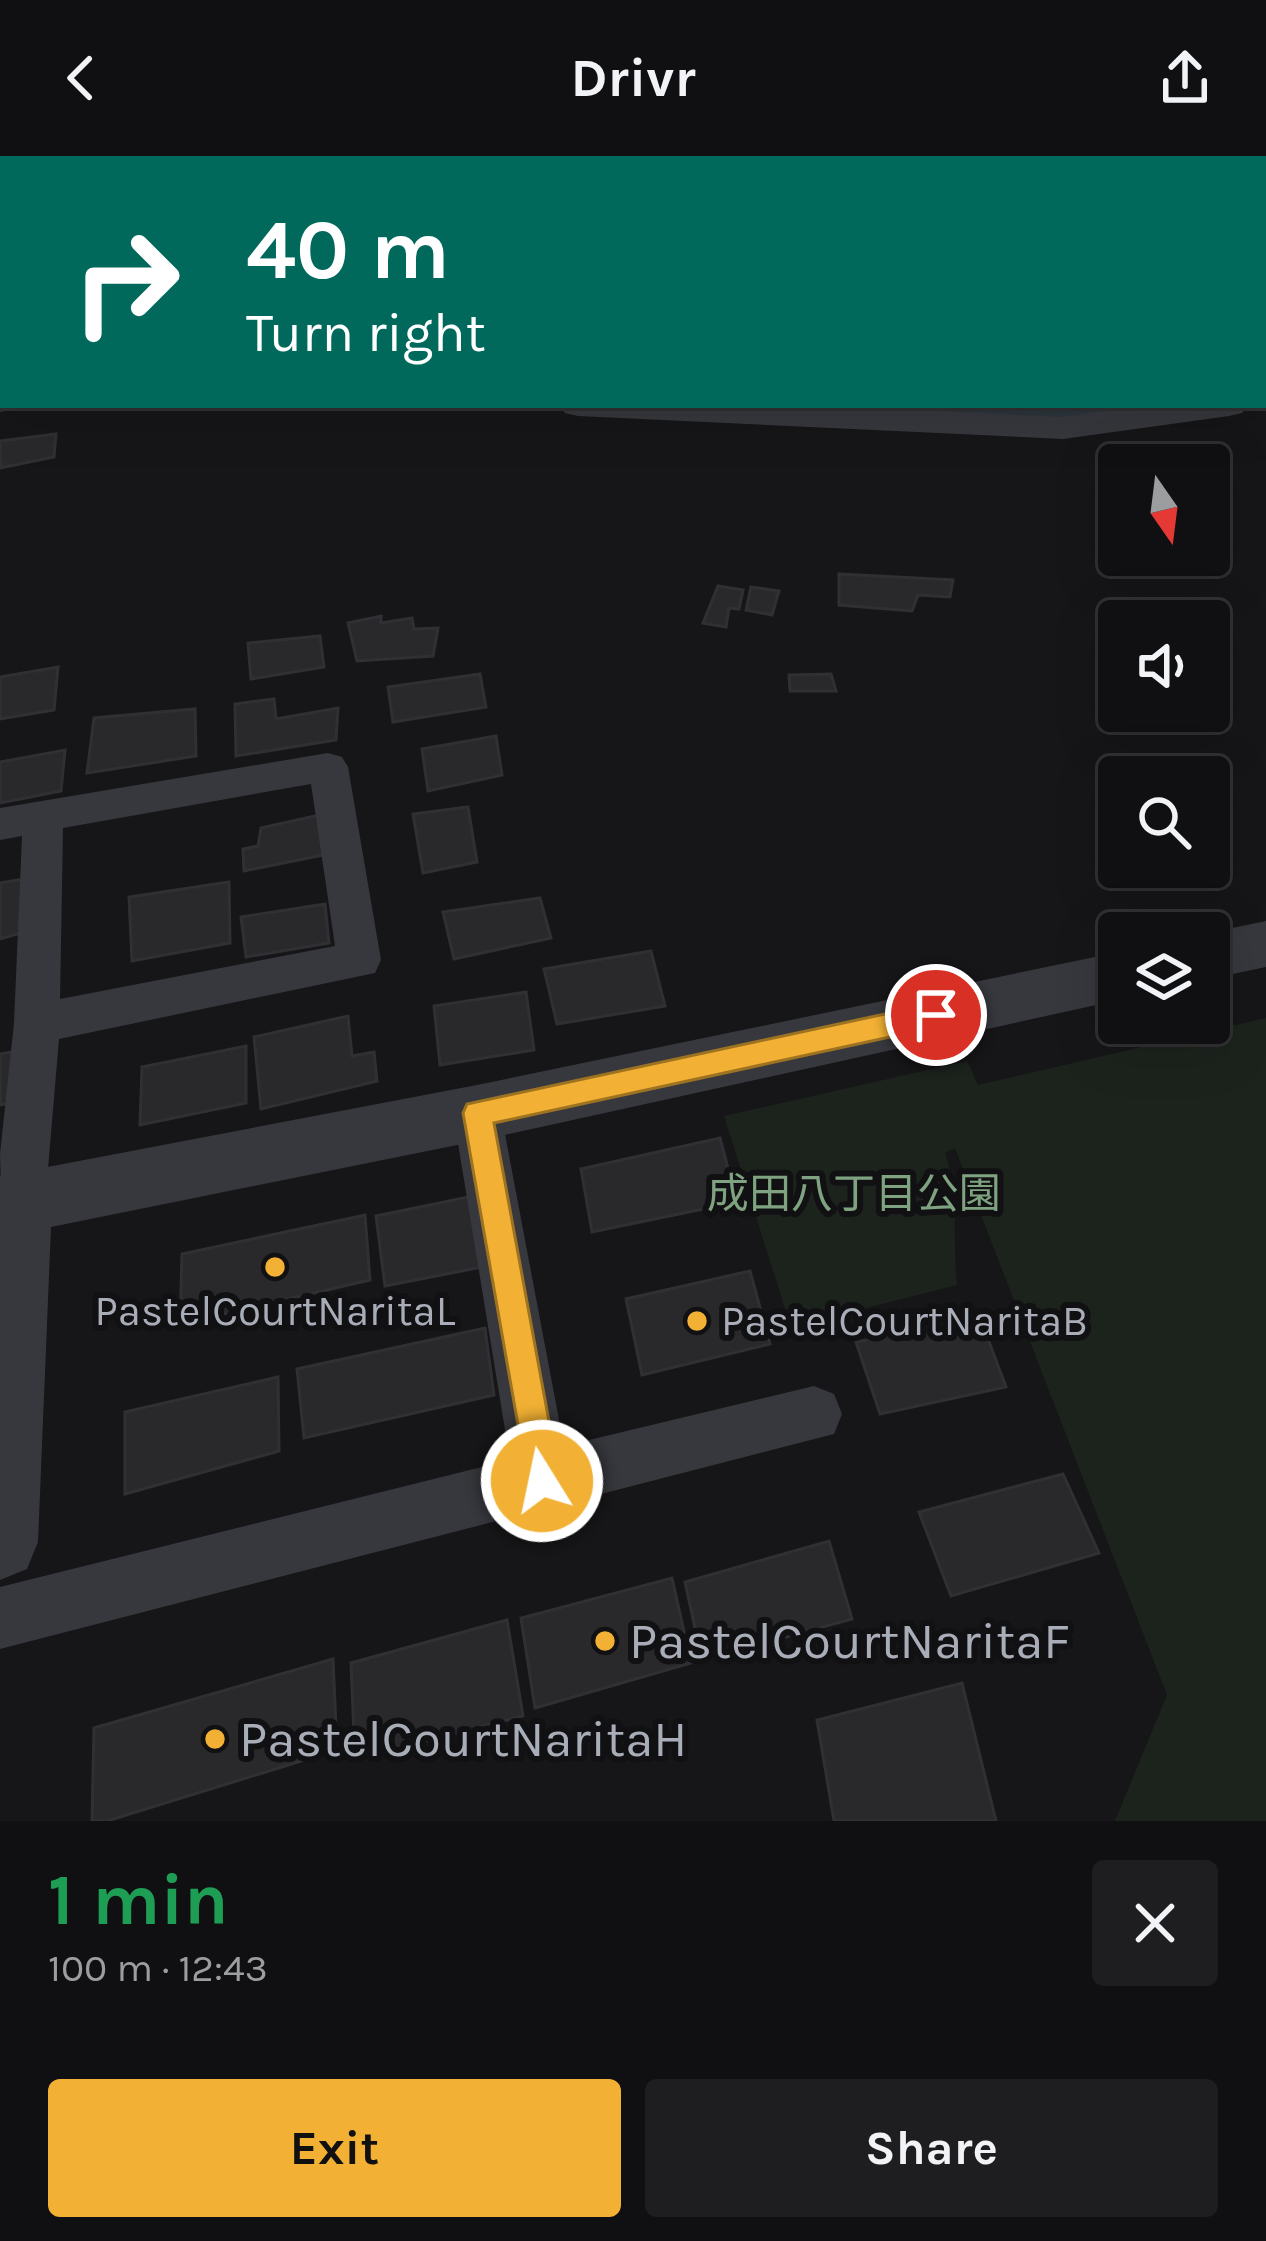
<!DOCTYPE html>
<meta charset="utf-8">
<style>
body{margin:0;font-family:Karla,"Noto Sans JP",sans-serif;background:#1e1e20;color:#f1f3f6;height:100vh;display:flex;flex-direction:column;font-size:45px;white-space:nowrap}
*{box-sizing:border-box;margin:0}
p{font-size:39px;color:#9c9d9f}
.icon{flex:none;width:66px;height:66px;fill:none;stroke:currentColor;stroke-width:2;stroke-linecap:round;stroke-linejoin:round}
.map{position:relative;height:1665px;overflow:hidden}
.details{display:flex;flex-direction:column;background:#101012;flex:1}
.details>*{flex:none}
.guide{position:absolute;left:0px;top:0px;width:1266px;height:252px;box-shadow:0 12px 48px #0002,0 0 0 3px #303032;background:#00695c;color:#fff;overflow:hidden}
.needle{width:78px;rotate:166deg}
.controls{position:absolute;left:1098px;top:288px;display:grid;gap:24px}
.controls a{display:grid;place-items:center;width:132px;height:132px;border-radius:12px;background:#101012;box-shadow:0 12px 48px #0002,0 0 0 3px #303032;font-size:60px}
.pin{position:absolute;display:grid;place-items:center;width:102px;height:102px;color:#fff;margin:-51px;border:6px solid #fff;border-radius:50%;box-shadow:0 3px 12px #0007}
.me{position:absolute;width:132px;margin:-66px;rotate:350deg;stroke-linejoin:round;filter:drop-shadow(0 0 9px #0008)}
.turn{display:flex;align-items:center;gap:42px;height:252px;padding:0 48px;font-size:54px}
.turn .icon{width:156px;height:156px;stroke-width:2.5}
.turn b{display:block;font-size:84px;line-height:102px}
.round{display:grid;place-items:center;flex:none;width:126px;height:126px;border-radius:12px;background:#1e1e20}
.head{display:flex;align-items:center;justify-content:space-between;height:204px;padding:0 48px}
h1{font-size:72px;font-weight:700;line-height:90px;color:#1e9e55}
.primary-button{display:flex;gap:24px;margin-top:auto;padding:24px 48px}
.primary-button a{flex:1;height:138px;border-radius:12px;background:#f2b134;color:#111;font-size:48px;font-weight:700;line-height:138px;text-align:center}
.primary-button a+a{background:#1e1e20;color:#f1f3f6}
header{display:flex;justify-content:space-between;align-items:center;height:156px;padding:0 48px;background:#101012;font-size:54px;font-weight:700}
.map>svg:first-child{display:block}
.green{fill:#1c231d}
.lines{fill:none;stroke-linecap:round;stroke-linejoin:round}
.river{fill:#2c353c;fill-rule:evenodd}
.building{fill:#29292c;stroke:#303034;stroke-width:3}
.minor{fill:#37383d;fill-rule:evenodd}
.tertiary{fill:#37383d;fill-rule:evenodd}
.route{fill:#f2b134;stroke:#9d7322;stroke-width:3}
.poi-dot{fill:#f2b134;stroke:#111113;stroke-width:4.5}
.labels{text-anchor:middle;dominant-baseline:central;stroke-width:12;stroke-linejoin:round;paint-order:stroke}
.park-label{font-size:42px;fill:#7fa381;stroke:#111113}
.poi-label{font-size:42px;fill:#a8adb8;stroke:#111113}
.near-poi-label{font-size:51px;fill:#a8adb8;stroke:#111113;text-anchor:start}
</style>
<header><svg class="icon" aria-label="back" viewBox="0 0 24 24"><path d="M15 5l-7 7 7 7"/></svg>Drivr<svg class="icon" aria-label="share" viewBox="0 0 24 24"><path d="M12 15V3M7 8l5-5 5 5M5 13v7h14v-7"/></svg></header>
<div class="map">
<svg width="1266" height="1665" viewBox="0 0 1266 1665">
<rect width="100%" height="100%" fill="#161618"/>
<g class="green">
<polygon points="338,0 1266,0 1266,116 1263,3"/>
<path d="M1266 862V1665H1115L1167 1539 955 992 945 997C960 1039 952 1084 957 1129L791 1171 724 960 967 905 978 929Z"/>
</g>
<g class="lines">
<g class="river">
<rect x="0" y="43" width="3" height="28"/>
<polygon points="1266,200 1266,234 1263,235 1263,201"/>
<polygon points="878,249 1152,249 1144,261 1082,271 906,266 886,261"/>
</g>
</g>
<g class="building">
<polygon points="56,278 54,301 0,312 0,285"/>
<polygon points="839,418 953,424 950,441 918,439 912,455 839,449"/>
<polygon points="718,430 743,434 739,453 729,452 726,471 703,467"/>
<polygon points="751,431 779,435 772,459 746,454"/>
<polygon points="381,460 381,467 412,462 414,473 438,472 433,500 357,505 348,467"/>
<polygon points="320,480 324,511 251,523 248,487"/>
<polygon points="58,511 54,554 0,563 0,521"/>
<polygon points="480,518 486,551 393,566 388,531"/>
<polygon points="831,518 836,535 790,535 789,519"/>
<polygon points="274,543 276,563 338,552 336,584 236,600 235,548"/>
<polygon points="195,553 196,600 87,617 94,562"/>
<polygon points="496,580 502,619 428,635 422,593"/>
<polygon points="65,594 61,635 0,647 0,606"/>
<polygon points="468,651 477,706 423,717 413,658"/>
<polygon points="319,659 323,699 244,715 243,693 258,690 261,672"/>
<polygon points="29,722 24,776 0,783 0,727"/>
<polygon points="229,726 230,787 132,805 129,741"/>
<polygon points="540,742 551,782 454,803 443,756"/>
<polygon points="325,748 329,787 246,801 241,761"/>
<polygon points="651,795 665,850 557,868 544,813"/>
<polygon points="526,836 534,894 440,909 434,850"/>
<polygon points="348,860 352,900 374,896 377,925 261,953 254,881"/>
<polygon points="246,890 246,947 140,969 142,911"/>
<polygon points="23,894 15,947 0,949 0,898"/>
<polygon points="720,982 737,1046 592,1076 581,1013"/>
<polygon points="473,1040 482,1111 385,1130 376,1060"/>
<polygon points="365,1059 370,1124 180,1168 182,1098"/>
<polygon points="750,1115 770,1188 642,1219 626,1143"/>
<polygon points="979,1159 1006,1231 880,1258 856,1186"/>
<polygon points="485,1172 494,1239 304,1282 297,1213"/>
<polygon points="278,1221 279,1295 125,1338 125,1256"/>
<polygon points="1063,1318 1099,1397 951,1440 919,1356"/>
<polygon points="829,1385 852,1463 702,1504 685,1426"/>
<polygon points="672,1422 691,1507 535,1552 521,1462"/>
<polygon points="507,1464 523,1560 355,1603 351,1507"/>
<polygon points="333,1503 337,1594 107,1665 92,1665 94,1572"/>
<polygon points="962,1527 996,1665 834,1665 817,1564"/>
</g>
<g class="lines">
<g class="minor">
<path d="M328 597 342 601 348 611 381 804 375 817 59 883 45 1048 38 1065 20 1072 2 1065 0 998 14 867 22 680 0 684V652ZM311 628 335 790 60 843 63 672Z"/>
<polygon points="477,935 494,941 501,957 564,1290 814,1230 834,1238 842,1258 834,1278 0,1493 0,1431 510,1304 453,957 460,941"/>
</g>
<g class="tertiary">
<polygon points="0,234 3,249 19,249 16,253 0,256"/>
<polygon points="559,249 817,249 1063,261 1147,249 1248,249 1242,257 1229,260 1063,283 578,260 565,257"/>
<polygon points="1266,765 1266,811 1209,823 1208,777"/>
<polygon points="1119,796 1119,844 477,985 51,1071 38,1386 27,1413 0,1424 0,1020 477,929"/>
</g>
</g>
<polygon class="route" points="936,847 946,850 950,859 946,867 936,871 494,967 560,1325 555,1337 542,1342 530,1337 463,957 467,948"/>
<g class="poi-dot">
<circle cx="275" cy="1111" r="12"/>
<circle cx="697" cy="1165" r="12"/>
<circle cx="605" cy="1485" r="12"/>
<circle cx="215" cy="1583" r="12"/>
</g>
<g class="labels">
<g class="park-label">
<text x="854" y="1038">成田八丁目公園</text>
</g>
<g class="poi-label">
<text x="275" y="1155">PastelCourtNaritaL</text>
<text x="721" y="1165" text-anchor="start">PastelCourtNaritaB</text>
</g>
<g class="near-poi-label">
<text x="629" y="1485">PastelCourtNaritaF</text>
<text x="239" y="1583">PastelCourtNaritaH</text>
</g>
</g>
</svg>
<div class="controls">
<a><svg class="needle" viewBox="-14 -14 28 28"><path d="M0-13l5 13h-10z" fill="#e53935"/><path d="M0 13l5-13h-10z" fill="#9c9d9f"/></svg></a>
<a><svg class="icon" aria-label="sound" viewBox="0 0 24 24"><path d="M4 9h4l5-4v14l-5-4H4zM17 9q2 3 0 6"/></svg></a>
<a><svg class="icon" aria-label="search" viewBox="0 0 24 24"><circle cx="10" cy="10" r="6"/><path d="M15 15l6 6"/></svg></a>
<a><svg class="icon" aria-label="layers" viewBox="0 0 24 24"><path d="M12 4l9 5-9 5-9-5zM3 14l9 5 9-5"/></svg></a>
</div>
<div class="pin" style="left:936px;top:859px;background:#d93025"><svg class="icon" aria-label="arrive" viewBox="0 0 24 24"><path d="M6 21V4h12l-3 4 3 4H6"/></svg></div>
<svg class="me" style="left:542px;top:1325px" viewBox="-20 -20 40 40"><circle r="17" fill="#f2b134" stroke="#fff" stroke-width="3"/><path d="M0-11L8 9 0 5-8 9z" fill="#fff"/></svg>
<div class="guide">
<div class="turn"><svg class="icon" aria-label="right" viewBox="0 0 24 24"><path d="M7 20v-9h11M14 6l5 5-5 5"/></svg><div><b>40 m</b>Turn right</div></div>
</div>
</div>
<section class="details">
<div class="head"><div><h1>1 min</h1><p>100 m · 12:43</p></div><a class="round"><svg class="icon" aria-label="close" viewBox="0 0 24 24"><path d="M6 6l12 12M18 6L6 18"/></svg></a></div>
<div class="primary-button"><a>Exit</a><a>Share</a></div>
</section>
